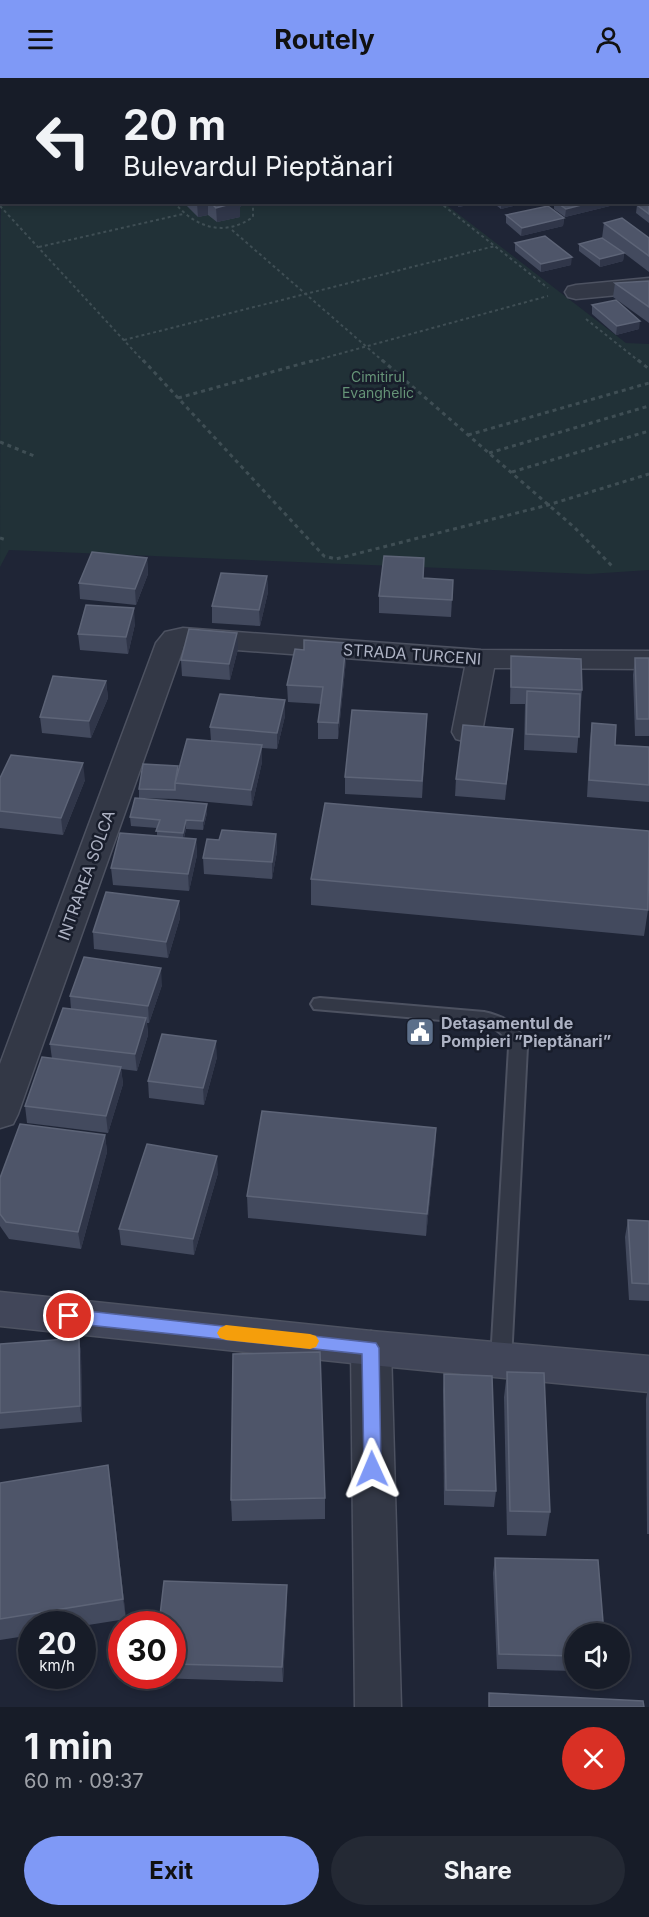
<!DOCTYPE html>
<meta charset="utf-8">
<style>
body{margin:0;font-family:Inter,sans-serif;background:#242934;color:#f1f3f6;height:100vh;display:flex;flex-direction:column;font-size:22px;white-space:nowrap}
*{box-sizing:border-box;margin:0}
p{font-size:20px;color:#9ea1a8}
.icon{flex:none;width:33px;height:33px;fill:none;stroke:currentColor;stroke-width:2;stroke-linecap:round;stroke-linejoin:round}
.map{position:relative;height:1629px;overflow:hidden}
.panel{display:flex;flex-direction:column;background:#171c28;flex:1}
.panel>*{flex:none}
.banner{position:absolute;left:0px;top:0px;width:650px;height:126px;box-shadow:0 3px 9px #0003,0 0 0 2px #363a45;background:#171c28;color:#f1f3f6;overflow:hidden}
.controls{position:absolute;left:564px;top:1545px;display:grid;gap:12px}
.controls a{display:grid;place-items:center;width:66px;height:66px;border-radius:50%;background:#171c28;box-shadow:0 3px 9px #0003,0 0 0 2px #363a45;font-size:30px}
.speed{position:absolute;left:18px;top:1533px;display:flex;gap:12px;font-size:30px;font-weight:700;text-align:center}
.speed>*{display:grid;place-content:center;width:78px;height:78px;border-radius:50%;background:#171c28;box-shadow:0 3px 9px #0003,0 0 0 2px #363a45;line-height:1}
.speed small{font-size:15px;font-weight:400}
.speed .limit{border:9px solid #d22;background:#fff;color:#111}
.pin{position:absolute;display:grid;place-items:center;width:51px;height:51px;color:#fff;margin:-26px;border:3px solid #fff;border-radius:50%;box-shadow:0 2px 6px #0007}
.me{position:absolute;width:66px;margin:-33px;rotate:359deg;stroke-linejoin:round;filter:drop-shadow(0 0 4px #0008)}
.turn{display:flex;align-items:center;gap:21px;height:126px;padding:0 24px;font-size:27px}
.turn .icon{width:78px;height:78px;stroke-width:2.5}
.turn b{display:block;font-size:42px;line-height:51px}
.round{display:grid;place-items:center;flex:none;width:63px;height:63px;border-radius:32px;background:#242934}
.headline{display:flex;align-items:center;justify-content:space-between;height:102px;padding:0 24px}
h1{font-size:36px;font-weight:700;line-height:45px}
.button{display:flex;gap:12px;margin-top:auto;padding:12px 24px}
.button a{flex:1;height:69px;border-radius:36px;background:#7f99f6;color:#111;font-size:24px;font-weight:700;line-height:69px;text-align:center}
.button a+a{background:#242934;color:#f1f3f6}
header{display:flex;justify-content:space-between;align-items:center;height:78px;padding:0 24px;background:#7f99f6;color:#111;font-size:27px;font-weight:700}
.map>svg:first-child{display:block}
.green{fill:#213137}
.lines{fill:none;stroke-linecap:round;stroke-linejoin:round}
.lane-casing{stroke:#4d5261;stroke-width:4}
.street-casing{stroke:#4d5261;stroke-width:3}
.secondary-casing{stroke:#4d5261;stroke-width:3}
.primary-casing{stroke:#3c4150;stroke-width:3}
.path-far1{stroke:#3f4e54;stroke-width:2;stroke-dasharray:3 3;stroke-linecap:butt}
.path{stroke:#3f4e54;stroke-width:3;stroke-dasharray:4 4;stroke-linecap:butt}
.lane{fill:#333846;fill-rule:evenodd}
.street{fill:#333846;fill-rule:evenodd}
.secondary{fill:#414659;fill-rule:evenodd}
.primary{fill:#515666;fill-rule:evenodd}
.tram{stroke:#555b6d;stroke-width:1.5}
.wall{fill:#434a5e}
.shaded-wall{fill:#303649}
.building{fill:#4e5569;stroke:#5d6477;stroke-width:1.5}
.route{fill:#7f99f6;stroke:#5363a0;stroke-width:1.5}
.slow{fill:#f59e0b}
.labels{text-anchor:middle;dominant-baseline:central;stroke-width:5;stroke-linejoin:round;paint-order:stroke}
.far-park-label{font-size:14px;fill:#659377;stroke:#181d2b}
.street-label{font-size:16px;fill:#adb2c3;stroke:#181d2b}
.poi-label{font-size:16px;font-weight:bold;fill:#adb2c3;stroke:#181d2b;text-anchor:start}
</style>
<header><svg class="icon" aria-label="menu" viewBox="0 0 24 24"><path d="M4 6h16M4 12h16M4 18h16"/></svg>Routely<svg class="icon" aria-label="person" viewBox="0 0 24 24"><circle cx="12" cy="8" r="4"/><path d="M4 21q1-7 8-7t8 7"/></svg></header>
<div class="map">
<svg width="649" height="1629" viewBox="0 0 649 1629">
<rect width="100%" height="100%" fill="#1f2536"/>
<polygon class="green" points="1,30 2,124 444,125 626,265 649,266 649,492 589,496 9,472 0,489"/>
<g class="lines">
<g class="lane-casing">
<path id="lane" d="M320 920 484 934C507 939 518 947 527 969L511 1282 508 1288 501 1291 494 1288 491 1282 509 969C503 952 493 949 476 945L314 931 311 926 314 921Z"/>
</g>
<g class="street-casing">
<g id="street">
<polygon points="451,0 472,0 473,2 452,2"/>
<polygon points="649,200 649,214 576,221 568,219 565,214 568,209 576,207"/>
<polygon points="183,550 481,572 649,573 649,591 494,590 482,654 478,661 467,664 456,661 452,654 465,589 184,568 18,1036 13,1046 0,1050 0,986 156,565 165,554"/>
<polygon points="371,1253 385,1258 391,1270 401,1629 355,1629 351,1270 357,1258"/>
</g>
</g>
<g class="secondary-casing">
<polygon id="secondary" points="0,1214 371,1253 649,1278 649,1314 371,1287 0,1248"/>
</g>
<g class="primary-casing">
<g id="primary">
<polygon points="43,0 66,0 42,2"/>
<polygon points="2,8 2,20 0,21 0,9"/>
</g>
</g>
<g class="path-far1">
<polyline points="280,0 282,2"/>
<polyline points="259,2 266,0"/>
<path d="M174 124C195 150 225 159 253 139V129L248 124"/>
<polyline points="439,124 548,210"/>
<polyline points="0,128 144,284"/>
<polyline points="232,152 384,284"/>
<polyline points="39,169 183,136"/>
<polyline points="586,241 640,284"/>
<polyline points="124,262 495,168"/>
<polyline points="310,284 548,218"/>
</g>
<g class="path">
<polyline points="143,282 324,478 336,481 548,427 649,396"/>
<polyline points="382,282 575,450 612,488"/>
<polyline points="638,282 649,291"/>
<polyline points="178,320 315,282"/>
<polyline points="468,357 649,305"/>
<polyline points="0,364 37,379"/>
<polyline points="489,375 649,328"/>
<polyline points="512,394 649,353"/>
<polyline points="0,460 6,462"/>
</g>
<use href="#lane" class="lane"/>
<use href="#street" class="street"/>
<use href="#secondary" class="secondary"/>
<use href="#primary" class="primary"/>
<polyline class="tram" points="16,2 22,0"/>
</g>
<g class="wall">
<rect x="101" y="0" width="59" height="2"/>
<polygon points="296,0 417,0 411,2 296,2"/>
<polygon points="585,0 645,0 645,2 587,2"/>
<polygon points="183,124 241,124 241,129 240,129 240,139 217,144 208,137 198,139"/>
<polygon points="453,124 480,124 459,129"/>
<polygon points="492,124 530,124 501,131"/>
<polygon points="554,124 614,124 614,127 565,139 554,131"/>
<polygon points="649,124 649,145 636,135 637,127"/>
<polygon points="506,137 564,140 563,148 521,158 506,145"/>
<polygon points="604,145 649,160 649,194 624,175 623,183 600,189 579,173 579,166 602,160"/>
<polygon points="515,165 571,187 541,194 515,173"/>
<polygon points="649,203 649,245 613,219 615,205"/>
<polygon points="592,227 639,251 616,257 592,236"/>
<polygon points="147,480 148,496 136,527 80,521 79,505"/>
<polygon points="267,498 268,514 260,548 212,545 212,528"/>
<polygon points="423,500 453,502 451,539 379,535 379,518"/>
<polygon points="135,546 128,576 80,572 78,556"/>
<polygon points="238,571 230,602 182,598 181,582"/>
<polygon points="511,578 582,612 577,675 524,672 525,626 510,626"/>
<polygon points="635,580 649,580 649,658 635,658 633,597"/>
<polygon points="346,582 338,661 318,661 318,644 321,626 288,624 287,607"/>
<polygon points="106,603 108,620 91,660 42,655 40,639"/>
<polygon points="427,636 422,720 345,716 345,699"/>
<polygon points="285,638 277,671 262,670 262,684 252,728 176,721 139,720 139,711 179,690 211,663 210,649"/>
<polygon points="592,645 615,667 649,669 649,724 587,719 590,662"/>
<polygon points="513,651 505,722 455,718 456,701"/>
<polygon points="0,700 85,702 63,757 0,750"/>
<polygon points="207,726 207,735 203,752 186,751 184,760 196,761 197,777 189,813 113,807 111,790 157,758 157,750 131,748 130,739"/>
<polygon points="276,756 277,773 272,801 204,796 203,780"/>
<polygon points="311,801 648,832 644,858 311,827"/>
<polygon points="179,823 180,840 168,880 94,871 93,854"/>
<polygon points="162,907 149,945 147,945 148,957 137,993 121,991 123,1006 108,1055 27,1045 25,1028 52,981 50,966 71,931 70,918"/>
<polygon points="217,979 204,1027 149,1020 148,1003"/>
<polygon points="436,1050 435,1072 426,1158 248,1140 247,1118"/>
<polygon points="105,1057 107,1074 81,1171 9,1161 0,1148 0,1100"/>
<polygon points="218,1095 194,1177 121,1167 119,1151"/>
<polygon points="628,1142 649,1143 649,1223 629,1222 625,1159"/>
<polygon points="79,1260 81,1276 82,1344 0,1351 0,1266"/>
<polygon points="507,1294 550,1434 546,1458 507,1457 504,1319"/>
<polygon points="444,1296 496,1413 494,1429 444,1427 443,1312"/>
<polygon points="649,1305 649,1456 647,1456 646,1321"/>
<polygon points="0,1405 111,1408 126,1541 82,1548 82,1546 32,1546 32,1557 0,1562"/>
<polygon points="325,1420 325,1441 232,1443 231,1422"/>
<polygon points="495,1480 574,1556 574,1593 497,1591 493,1495"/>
<polygon points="287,1507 287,1522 283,1604 157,1600 157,1598 172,1598 172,1546"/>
</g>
<g class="shaded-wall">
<rect x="141" y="0" width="19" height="2"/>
<polygon points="340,0 417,0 411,2 342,2"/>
<polygon points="546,0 584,0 583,2 546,2"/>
<polygon points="635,0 645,0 645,2 629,2"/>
<polygon points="648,83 649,83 649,96 648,97"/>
<polygon points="208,124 208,137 198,139 197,125"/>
<polygon points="231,124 241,124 241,129 240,129 240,139 217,144 216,130"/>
<polygon points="460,124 480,124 459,129"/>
<polygon points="501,124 530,124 501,131"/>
<polygon points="593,124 614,124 614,127 565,139 566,131"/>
<polygon points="564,140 563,148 521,158 522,150"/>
<polygon points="624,175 623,183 600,189 600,181"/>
<polygon points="572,179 571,187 541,194 541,186"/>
<polygon points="640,243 639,251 616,257 617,248"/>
<polygon points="147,480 148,496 136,527 135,511"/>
<polygon points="267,498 268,514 260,548 259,532"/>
<polygon points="134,530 135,546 128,576 126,559"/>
<polygon points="237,555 238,571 230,602 229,586"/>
<polygon points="346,565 346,582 338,661 338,645"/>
<polygon points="106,603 108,620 91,660 89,643"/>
<polygon points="285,622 285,638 277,671 277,655"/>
<polygon points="262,667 262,684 252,728 251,712"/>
<polygon points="83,685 85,702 63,757 61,740"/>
<polygon points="207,726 207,735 203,752 203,743"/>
<polygon points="186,742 186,751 183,764 183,755"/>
<polygon points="276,756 277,773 272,801 272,784"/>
<polygon points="196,761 197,777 189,813 188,796"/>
<polygon points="179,823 180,840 168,880 166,864"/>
<polygon points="161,890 162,907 149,945 148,928"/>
<polygon points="146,940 148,957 137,993 135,976"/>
<polygon points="216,963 217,979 204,1027 203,1010"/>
<polygon points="121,989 123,1006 108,1055 106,1038"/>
<polygon points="436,1050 435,1072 426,1158 427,1136"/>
<polygon points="105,1057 107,1074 81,1171 78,1154"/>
<polygon points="217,1078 218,1095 194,1177 193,1161"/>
<polygon points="79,1260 81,1276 82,1344 80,1328"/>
<polygon points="108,1387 111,1408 126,1541 123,1521"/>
<polygon points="287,1507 287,1522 283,1604 282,1589"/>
</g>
<g class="building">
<polygon points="111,0 143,0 144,2 113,2"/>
<polygon points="297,0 332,0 325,2 299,2"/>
<polygon points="340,0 360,0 354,2 342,2"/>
<polygon points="438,0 441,0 443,2 431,2"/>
<polygon points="520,0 549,0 552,2 522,2"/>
<polygon points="608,0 635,0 629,2 611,2"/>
<rect x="648" y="9" width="1" height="18"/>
<rect x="648" y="64" width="1" height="19"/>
<polygon points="210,124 238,124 216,130"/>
<polygon points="556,124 593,124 566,131"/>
<polygon points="648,124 649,124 649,136 637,127"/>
<polygon points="548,128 564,140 522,150 506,137"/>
<polygon points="622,140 649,160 649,178 604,145"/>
<polygon points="545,158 572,179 541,186 515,165"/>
<polygon points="602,160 624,175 600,181 579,166"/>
<polygon points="649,203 649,229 615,205"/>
<polygon points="616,222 640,243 617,248 592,227"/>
<polygon points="92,474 147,480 135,511 79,505"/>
<polygon points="384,478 424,480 423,500 453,502 452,522 379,518"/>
<polygon points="221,495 267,498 259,532 212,528"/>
<polygon points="86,527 134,530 126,559 78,556"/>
<polygon points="189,551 237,555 229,586 181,582"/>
<polygon points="304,562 346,565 338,645 318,644 323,609 287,607 295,571 304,572"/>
<polygon points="511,578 581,581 582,612 511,609"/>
<polygon points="635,580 649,580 649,641 637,641"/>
<polygon points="53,598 106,603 89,643 40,639"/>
<polygon points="527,613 580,616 579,659 526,656"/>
<polygon points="220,616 285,622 277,655 210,649"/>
<polygon points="352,632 427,636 422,703 345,699"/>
<polygon points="592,645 616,647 615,667 649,669 649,707 589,702"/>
<polygon points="463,647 513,651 506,706 456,701"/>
<polygon points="187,661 262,667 251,712 175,705"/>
<polygon points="11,677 83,685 61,740 0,733 0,700"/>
<polygon points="143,686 178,688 175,705 175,712 139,711"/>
<polygon points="135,720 207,726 203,743 186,742 183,755 156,753 160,742 130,739"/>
<polygon points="325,725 649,753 648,832 311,801"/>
<polygon points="222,752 276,756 272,784 203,780 207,761 219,762"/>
<polygon points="120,755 196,761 188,796 111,790"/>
<polygon points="106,814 179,823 166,864 93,854"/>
<polygon points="84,879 161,890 148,928 70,918"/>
<polygon points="63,930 146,940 135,976 50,966"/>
<polygon points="162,956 216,963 203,1010 148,1003"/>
<polygon points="42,979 121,989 106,1038 25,1028"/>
<polygon points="262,1033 436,1050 427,1136 247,1118"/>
<polygon points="20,1046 105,1057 78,1154 6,1144 0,1136 0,1100"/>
<polygon points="147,1066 217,1078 193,1161 119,1151"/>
<polygon points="628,1142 649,1143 649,1206 632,1205"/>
<polygon points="79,1260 80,1328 0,1335 0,1266"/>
<polygon points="320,1274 325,1420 231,1422 233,1276"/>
<polygon points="507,1294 544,1295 550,1434 510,1433"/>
<polygon points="444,1296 492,1298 496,1413 446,1412"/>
<polygon points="108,1387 123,1521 0,1541 0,1405"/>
<polygon points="495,1480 598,1482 604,1556 574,1556 574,1578 499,1576"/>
<polygon points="164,1503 287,1507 282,1589 172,1586 172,1546 159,1546"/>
<polygon points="489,1615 643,1623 644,1629 489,1629"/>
</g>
<polygon class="route" points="69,1231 376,1265 379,1270 381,1391 379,1397 372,1399 366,1397 364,1391 362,1276 69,1245 64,1243 61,1238 64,1233"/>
<polygon class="slow" points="226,1247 310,1256 316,1258 319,1263 316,1269 310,1271 226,1262 220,1260 217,1255 220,1250"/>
<defs>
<g id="civic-square" transform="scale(1.5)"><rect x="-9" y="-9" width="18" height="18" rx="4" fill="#5c6f8a" stroke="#181d2b"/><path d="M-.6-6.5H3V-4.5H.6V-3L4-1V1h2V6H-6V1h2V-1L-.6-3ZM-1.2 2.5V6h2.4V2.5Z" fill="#fff"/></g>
</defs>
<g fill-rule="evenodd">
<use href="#civic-square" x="420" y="954"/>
</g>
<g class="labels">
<g class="far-park-label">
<text x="378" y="298">Cimitirul<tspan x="378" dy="16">Evanghelic</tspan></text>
</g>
<g class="street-label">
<text transform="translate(412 576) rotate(4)">STRADA TURCENI</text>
<text transform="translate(86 797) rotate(-70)">INTRAREA SOLCA</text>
</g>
<g class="poi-label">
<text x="441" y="945">Detașamentul de<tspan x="441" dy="18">Pompieri ”Pieptănari”</tspan></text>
</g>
</g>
</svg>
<div class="controls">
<a><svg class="icon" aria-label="sound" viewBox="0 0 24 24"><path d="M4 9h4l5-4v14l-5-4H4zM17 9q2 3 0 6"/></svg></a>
</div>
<div class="speed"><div>20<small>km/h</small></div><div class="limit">30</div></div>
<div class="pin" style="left:69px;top:1238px;background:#d93025"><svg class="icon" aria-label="arrive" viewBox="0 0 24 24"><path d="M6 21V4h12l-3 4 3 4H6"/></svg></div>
<svg class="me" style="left:372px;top:1391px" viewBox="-20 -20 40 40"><path d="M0-17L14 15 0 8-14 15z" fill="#7f99f6" stroke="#fff" stroke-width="4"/></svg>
<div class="banner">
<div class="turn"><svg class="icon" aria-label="left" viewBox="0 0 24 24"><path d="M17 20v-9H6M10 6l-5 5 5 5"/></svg><div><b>20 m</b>Bulevardul Pieptănari</div></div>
</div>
</div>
<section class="panel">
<div class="headline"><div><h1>1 min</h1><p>60 m · 09:37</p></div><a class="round" style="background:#d93025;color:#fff"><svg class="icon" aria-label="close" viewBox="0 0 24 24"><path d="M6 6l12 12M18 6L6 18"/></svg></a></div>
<div class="button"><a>Exit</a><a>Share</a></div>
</section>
